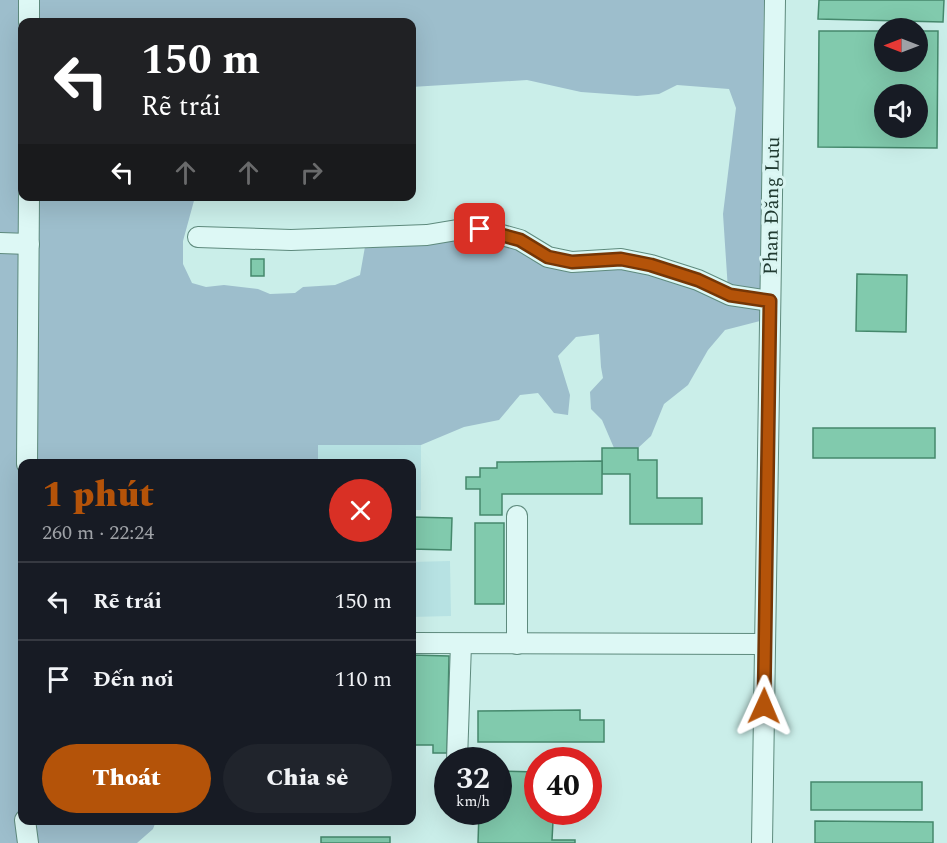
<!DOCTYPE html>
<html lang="vi">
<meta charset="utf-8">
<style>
body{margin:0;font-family:Spectral,serif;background:#20242c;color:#f1f3f6;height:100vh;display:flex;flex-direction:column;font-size:22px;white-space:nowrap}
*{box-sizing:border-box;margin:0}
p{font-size:20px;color:#9ea1a6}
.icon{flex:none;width:33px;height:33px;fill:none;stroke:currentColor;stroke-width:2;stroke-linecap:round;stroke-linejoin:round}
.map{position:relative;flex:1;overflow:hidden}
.panel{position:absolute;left:18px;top:459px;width:398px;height:366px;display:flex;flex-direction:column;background:#171b24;border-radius:12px;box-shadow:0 6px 24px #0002}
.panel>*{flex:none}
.hud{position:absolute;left:18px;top:18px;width:398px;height:183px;border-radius:12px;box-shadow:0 6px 24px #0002;background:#202124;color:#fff;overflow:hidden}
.needle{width:39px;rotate:270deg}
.buttons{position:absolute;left:874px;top:18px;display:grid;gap:12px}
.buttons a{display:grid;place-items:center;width:54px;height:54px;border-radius:50%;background:#171b24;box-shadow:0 6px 24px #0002;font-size:30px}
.speed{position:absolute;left:434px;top:747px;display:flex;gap:12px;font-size:30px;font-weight:700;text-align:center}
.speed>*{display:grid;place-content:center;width:78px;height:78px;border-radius:50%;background:#171b24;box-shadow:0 6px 24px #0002;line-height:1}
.speed small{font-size:15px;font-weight:400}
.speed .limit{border:9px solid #d22;background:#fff;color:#111}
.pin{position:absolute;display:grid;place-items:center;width:51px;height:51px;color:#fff;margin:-26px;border-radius:12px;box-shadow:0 3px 9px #0006}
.me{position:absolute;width:66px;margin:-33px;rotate:1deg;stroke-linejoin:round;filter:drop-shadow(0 0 4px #0008)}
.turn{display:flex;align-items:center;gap:21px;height:126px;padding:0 24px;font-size:27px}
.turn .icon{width:78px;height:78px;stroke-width:2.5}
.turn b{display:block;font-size:42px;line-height:51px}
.lanes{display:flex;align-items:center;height:57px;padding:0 24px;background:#0003;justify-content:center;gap:30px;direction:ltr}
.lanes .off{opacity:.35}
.round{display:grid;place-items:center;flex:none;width:63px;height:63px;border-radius:32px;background:#20242c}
.head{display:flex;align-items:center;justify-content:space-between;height:102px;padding:0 24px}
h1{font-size:36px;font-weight:800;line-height:45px;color:#b45309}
.cta{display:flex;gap:12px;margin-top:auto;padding:12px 24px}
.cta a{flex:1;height:69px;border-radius:36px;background:#b45309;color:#fff;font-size:24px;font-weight:800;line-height:69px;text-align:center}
.cta a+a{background:#20242c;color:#f1f3f6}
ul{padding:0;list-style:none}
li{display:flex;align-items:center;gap:18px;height:78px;padding:0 24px;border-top:2px solid #363941}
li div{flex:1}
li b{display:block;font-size:22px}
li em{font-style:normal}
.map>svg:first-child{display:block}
.farmland{fill:#b7e2e3}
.green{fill:#9dbecc}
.building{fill:#81caad;stroke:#45886c;stroke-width:1.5;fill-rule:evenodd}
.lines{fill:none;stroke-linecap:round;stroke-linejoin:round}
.minor-casing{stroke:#5e8a7d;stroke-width:22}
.minor{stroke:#ddf8f5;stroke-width:20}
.route-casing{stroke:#753606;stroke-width:15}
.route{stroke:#b45309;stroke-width:10}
.labels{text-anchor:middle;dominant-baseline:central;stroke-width:6;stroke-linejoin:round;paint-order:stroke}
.street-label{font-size:20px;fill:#213b32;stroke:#d9f5f2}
</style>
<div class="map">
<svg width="947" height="843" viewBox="0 0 947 843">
<rect width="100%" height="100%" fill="#caeee9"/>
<g class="farmland">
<polygon points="318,445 421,445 421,510 411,510 411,464 318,463"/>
<polygon points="450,561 451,616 411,617 411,562"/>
</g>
<g class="green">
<polygon points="0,0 25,0 22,22 22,196 25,240 0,238"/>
<polygon points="33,0 764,0 760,295 728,290 723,214 736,108 729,89 677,85 659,94 637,96 581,92 527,80 411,87 411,22 33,22"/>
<polygon points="33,197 195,197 183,241 183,264 192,283 206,287 224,285 258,289 270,294 295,293 303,287 335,285 360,275 366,241 468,232 620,263 760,302 760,321 725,330 708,350 688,385 664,404 651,436 638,448 614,448 602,420 591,409 590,392 603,378 601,367 599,334 576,337 558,356 570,395 568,415 554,413 538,393 520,395 499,420 464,427 421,445 318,445 318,463 32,464"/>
<polygon points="0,247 25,248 21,823 24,843 0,843"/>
<polygon points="29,821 156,821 153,829 137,843 32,843"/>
</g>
<g class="building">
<polygon points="819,0 944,0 943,22 818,19"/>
<path d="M819 31H885V62H918V31H938L937 148 818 147ZM885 94H918V128H885Z"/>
<rect x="251" y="259" width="13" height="17"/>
<polygon points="857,274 907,275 906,332 856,331"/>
<rect x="813" y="428" width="122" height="30"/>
<polygon points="602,448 638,448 638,460 657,460 657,498 702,498 702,524 630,524 630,474 602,474"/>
<polygon points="602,461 602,494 502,494 502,515 480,515 480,489 466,489 466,477 480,477 480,468 497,468 497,462"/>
<polygon points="411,517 452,518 451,550 411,549"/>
<rect x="475" y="523" width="29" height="81"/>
<polygon points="411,655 449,656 447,753 433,753 433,745 411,745"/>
<polygon points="580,710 580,720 604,720 604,742 478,742 478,711"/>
<polygon points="498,771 537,772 537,812 571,812 571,821 553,821 552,840 575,840 575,843 478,843 479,812 498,812"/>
<rect x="811" y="782" width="111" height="28"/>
<polygon points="815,821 933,822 933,843 815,843"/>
<rect x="321" y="837" width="69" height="6"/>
</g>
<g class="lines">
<g class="minor-casing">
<g id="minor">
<polyline points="29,22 29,0"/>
<polyline points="198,237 291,240 427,235 469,228 480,229 520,240 548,257 572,262 621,259 651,265 698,280 730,295 770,301"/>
<polyline points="0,243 29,244"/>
<polyline points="27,464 29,196"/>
<polyline points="411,643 765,644"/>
<polyline points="517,644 517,516"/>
<polyline points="457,760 461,644"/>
<polyline points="25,820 28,843"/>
<polyline points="762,843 775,0"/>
</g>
</g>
<use href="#minor" class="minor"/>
</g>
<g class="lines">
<g class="route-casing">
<polyline id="route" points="480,229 520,240 548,257 572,262 621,259 651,265 698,280 730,295 770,301 764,706"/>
</g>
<use href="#route" class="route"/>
</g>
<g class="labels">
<g class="street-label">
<text transform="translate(772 206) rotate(-89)">Phan Đăng Lưu</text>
</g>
</g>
</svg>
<div class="buttons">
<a><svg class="needle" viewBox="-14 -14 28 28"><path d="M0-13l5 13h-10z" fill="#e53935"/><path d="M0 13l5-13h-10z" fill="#9ea1a6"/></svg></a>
<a><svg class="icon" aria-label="sound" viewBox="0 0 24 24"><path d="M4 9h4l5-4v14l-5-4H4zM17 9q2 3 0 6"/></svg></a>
</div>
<div class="speed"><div>32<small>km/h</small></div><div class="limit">40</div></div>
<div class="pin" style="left:480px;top:229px;background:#d93025"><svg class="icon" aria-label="arrive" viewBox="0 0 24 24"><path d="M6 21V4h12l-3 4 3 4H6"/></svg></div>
<svg class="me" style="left:764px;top:706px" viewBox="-20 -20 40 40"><path d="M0-17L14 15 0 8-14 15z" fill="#b45309" stroke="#fff" stroke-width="4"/></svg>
<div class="hud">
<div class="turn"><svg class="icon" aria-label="left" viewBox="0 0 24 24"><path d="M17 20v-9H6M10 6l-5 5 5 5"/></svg><div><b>150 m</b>Rẽ trái</div></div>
<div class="lanes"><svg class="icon" aria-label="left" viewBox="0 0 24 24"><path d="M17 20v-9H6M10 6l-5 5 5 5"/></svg><svg class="icon off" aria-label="ahead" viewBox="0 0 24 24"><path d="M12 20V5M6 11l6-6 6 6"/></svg><svg class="icon off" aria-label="ahead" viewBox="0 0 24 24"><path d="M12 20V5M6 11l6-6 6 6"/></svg><svg class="icon off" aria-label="right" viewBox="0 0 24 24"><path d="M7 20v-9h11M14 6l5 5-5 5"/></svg></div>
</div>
<section class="panel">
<div class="head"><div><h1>1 phút</h1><p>260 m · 22:24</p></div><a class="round" style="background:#d93025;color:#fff"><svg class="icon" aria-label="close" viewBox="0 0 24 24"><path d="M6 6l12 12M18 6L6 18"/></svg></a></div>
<ul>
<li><svg class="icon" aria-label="left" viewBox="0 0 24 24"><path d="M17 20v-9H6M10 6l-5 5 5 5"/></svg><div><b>Rẽ trái</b></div><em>150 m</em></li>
<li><svg class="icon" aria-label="arrive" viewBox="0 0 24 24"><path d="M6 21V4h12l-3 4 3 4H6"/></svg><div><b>Đến nơi</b></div><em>110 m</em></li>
</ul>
<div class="cta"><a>Thoát</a><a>Chia sẻ</a></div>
</section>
</div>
